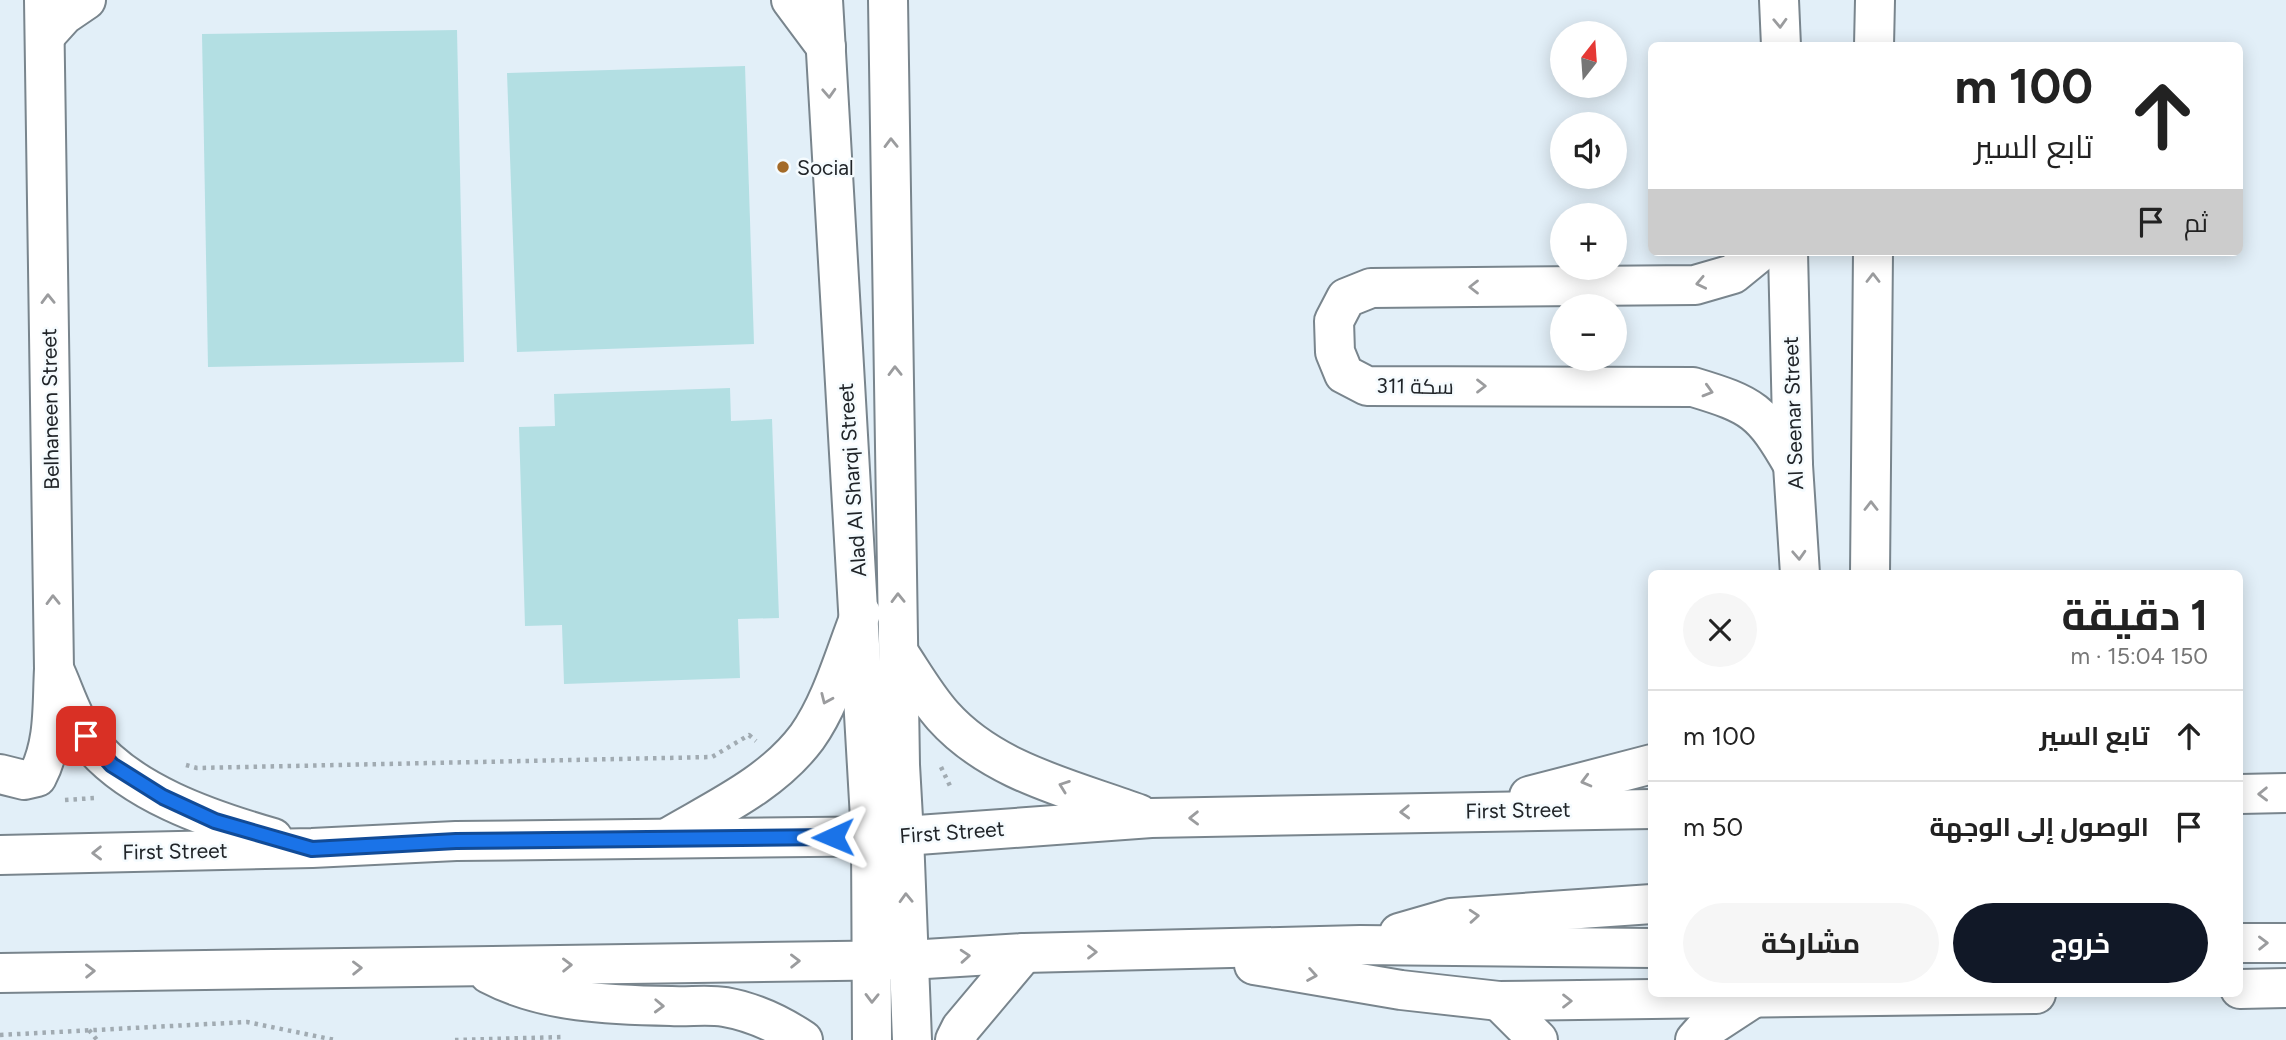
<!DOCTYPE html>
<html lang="ar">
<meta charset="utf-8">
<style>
body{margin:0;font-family:Figtree,Cairo,sans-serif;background:#f6f6f6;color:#222;direction:rtl;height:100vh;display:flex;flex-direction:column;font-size:26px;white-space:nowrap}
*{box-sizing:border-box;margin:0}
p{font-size:23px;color:#767676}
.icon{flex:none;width:38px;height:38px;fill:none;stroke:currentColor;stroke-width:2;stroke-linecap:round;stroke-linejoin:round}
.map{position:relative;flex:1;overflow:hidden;direction:ltr}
.drawer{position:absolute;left:1648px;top:570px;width:595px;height:427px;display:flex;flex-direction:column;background:#fff;border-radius:10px;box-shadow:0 4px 18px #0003;direction:rtl}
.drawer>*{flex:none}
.hud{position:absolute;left:1648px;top:42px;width:595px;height:214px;border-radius:10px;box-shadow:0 4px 18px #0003;direction:rtl;background:#fff;color:#222;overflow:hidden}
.needle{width:46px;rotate:17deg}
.tools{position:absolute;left:1550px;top:21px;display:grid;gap:14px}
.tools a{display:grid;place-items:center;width:77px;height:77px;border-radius:50%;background:#fff;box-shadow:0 4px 18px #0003;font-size:35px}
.pin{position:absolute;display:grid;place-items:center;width:60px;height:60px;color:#fff;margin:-30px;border-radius:14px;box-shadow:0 4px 10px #0006}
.me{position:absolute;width:77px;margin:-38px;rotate:269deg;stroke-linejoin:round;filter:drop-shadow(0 0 5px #0008)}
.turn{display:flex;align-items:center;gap:24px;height:147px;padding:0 35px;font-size:32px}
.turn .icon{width:91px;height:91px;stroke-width:2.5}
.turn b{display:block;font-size:49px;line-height:60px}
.then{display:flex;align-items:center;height:66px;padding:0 35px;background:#0003;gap:14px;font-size:26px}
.round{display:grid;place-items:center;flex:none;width:74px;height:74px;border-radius:37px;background:#f6f6f6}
.summary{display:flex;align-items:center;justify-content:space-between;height:119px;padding:0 35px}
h1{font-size:42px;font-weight:700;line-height:52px}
.primary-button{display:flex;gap:14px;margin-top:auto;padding:14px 35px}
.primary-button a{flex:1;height:80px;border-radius:42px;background:#111827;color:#fff;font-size:28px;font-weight:700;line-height:80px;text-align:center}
.primary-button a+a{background:#f6f6f6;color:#222}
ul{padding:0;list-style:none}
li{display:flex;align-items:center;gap:21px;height:91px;padding:0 35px;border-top:2px solid #e0e0e0}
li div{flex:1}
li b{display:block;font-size:26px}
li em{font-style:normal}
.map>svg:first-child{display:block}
.building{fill:#b3dfe3}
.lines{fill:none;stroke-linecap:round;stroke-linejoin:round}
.street-casing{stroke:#79858d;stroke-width:42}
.secondary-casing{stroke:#79858d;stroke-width:42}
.primary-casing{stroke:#79858d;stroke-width:42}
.path{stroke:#a1abb2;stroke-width:4.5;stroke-dasharray:3.5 5;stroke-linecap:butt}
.street{stroke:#fff;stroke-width:38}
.secondary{stroke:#fff;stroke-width:38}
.primary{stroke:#fff;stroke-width:38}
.oneway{stroke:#9b9c9e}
.route-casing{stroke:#114b97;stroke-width:18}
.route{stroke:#1a73e8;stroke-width:12}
.poi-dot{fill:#a36a28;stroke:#f5fbfe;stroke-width:2.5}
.labels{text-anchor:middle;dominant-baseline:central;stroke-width:5;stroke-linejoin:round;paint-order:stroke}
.poi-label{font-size:21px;fill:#202428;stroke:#f5fbfe;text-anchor:start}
.street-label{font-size:21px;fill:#202428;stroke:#f5fbfe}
</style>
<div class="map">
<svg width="2286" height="1040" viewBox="0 0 2286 1040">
<rect width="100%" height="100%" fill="#e2eff8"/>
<g class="building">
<polygon points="457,30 464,362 208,367 202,34"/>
<polygon points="745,66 754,344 517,352 507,73"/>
<polygon points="730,388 731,421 772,419 779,618 738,619 740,678 564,684 562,625 525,626 519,427 555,426 554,394"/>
</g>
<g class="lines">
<g class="street-casing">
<g id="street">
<polyline points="791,0 826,47"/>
<polyline points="45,36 64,15 86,0"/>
<path d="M1760 252 1733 274 1695 285 1371 288 1346 298 1334 321 1335 352 1344 374 1367 386 1693 387C1753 405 1762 411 1793 465"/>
<path d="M0 774 24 780 37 777C55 743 52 706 54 669L44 0"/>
<polyline points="871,836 872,1040"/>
<polyline points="904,836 912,1040"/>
<polyline points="1499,1001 1538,1040"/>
<polyline points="1695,1040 1703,1031 1752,999"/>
</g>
</g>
<g class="secondary-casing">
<g id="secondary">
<polyline points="823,0 871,836"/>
<polyline points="888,0 900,765 904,836"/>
<polyline points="1779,0 1781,46"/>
<polyline points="1874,46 1875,0"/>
<polyline points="1788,252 1793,465 1800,574"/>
<polyline points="1870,574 1873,252"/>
</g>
</g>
<g class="primary-casing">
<g id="primary">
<path d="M899 653C913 674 926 697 943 716 993 772 1071 789 1139 814"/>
<path d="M54 669C64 690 72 718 86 737 126 792 211 820 273 838"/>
<polyline points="2240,794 2286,793"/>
<polyline points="1529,796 1652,764"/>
<path d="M667 838C716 809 772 784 807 737 832 702 845 653 861 613"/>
<polyline points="0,855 312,848 456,841 904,836 1151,818 1652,809"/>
<polyline points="1399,933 1451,918 1652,904"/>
<polyline points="2240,943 2286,943"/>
<polyline points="1254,965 1401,990 1499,1001 2036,994"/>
<polyline points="0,973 909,960 1024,953 1360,945 1652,948"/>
<path d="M489 974C544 1003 611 1005 671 1006 689 1007 708 1004 725 1007 754 1012 779 1024 803 1040"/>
<polyline points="2240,989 2286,988"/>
<polyline points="955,1040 961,1028 1024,953"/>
</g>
</g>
<g class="path">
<polyline points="186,765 197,768 712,757 749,735 756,741"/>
<polyline points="941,767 951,788"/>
<polyline points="65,800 95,798"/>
<polyline points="89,1030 97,1040"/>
<polyline points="0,1035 247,1022 335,1040"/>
<polyline points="455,1040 563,1037"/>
</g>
<use href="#street" class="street"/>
<use href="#secondary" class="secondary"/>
<use href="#primary" class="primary"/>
</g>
<defs><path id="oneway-chevron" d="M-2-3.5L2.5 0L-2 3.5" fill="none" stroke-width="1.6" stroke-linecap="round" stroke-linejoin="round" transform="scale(1.75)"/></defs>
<g class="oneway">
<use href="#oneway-chevron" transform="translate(1780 23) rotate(88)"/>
<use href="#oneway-chevron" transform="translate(829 93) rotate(87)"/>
<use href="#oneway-chevron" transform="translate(891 143) rotate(-91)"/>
<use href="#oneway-chevron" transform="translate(1873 278) rotate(-90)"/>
<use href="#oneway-chevron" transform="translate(1701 283) rotate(168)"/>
<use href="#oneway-chevron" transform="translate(1474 287) rotate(180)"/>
<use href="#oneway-chevron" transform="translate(48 299) rotate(-91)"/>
<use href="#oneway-chevron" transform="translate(895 371) rotate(-91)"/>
<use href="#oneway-chevron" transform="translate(1481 386)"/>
<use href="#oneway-chevron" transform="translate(1708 391) rotate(16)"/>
<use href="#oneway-chevron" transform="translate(1871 506) rotate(-90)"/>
<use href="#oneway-chevron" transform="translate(1799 555) rotate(87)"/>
<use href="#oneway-chevron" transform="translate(898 598) rotate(-91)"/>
<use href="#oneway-chevron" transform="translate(53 600) rotate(-91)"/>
<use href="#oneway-chevron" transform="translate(826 699) rotate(114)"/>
<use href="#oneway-chevron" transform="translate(1586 781) rotate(165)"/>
<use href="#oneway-chevron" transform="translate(1064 786) rotate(-160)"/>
<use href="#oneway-chevron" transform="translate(2263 794) rotate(179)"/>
<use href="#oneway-chevron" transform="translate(1405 812) rotate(178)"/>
<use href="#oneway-chevron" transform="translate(1194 818) rotate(179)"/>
<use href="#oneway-chevron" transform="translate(97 853) rotate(179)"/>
<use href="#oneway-chevron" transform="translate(906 898) rotate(-92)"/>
<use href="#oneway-chevron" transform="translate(1474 916) rotate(-4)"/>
<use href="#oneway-chevron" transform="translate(2263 943) rotate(-1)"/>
<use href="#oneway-chevron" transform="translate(1092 952)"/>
<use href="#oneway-chevron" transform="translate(965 956) rotate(-4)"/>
<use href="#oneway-chevron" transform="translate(795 961) rotate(-1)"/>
<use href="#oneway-chevron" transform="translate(567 965) rotate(-1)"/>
<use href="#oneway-chevron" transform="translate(357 968) rotate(-1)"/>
<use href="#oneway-chevron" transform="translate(90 971) rotate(-1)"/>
<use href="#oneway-chevron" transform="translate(1312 975) rotate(10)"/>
<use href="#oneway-chevron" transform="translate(872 998) rotate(91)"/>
<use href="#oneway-chevron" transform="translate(1567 1001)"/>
<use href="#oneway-chevron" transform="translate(659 1006) rotate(2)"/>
</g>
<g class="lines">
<g class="route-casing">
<polyline id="route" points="86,736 112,765 163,797 215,821 312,849 456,841 833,837"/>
</g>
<use href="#route" class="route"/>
</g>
<circle class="poi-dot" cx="783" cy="167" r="7"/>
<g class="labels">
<g class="poi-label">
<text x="797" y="167">Social</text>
</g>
<g class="street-label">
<text transform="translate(1415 386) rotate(1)">سكة 311</text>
<text transform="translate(50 409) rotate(-91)">Belhaneen Street</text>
<text transform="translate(1793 413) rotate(-92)">Al Seenar Street</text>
<text transform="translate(852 480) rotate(-94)">Alad Al Sharqi Street</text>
<text transform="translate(1518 810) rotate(-1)">First Street</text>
<text transform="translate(952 832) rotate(-4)">First Street</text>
<text transform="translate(175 851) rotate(-1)">First Street</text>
</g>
</g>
</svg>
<div class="tools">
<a><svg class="needle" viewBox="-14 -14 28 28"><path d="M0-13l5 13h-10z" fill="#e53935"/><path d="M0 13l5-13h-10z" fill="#767676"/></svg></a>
<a><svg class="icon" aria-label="sound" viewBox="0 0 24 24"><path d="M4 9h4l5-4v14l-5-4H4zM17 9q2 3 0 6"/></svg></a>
<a>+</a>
<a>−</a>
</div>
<div class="pin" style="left:86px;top:736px;background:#d93025"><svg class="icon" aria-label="arrive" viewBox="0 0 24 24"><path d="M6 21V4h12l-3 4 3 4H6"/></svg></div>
<svg class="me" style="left:833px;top:837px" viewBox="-20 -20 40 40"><path d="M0-17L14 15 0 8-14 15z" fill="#1a73e8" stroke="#fff" stroke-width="4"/></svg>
<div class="hud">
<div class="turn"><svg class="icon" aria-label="ahead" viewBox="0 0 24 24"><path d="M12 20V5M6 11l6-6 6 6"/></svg><div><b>100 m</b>تابع السير</div></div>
<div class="then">ثم<svg class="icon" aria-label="arrive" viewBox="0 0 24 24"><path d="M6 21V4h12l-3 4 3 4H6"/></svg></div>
</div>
<section class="drawer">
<div class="summary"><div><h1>1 دقيقة</h1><p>150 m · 15:04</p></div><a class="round"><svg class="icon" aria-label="close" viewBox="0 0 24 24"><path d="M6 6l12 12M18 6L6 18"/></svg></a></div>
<ul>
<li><svg class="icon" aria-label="ahead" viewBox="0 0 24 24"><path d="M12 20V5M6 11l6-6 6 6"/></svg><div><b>تابع السير</b></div><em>100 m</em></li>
<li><svg class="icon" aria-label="arrive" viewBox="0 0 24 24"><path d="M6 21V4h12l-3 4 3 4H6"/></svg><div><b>الوصول إلى الوجهة</b></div><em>50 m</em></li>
</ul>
<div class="primary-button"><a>خروج</a><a>مشاركة</a></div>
</section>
</div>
